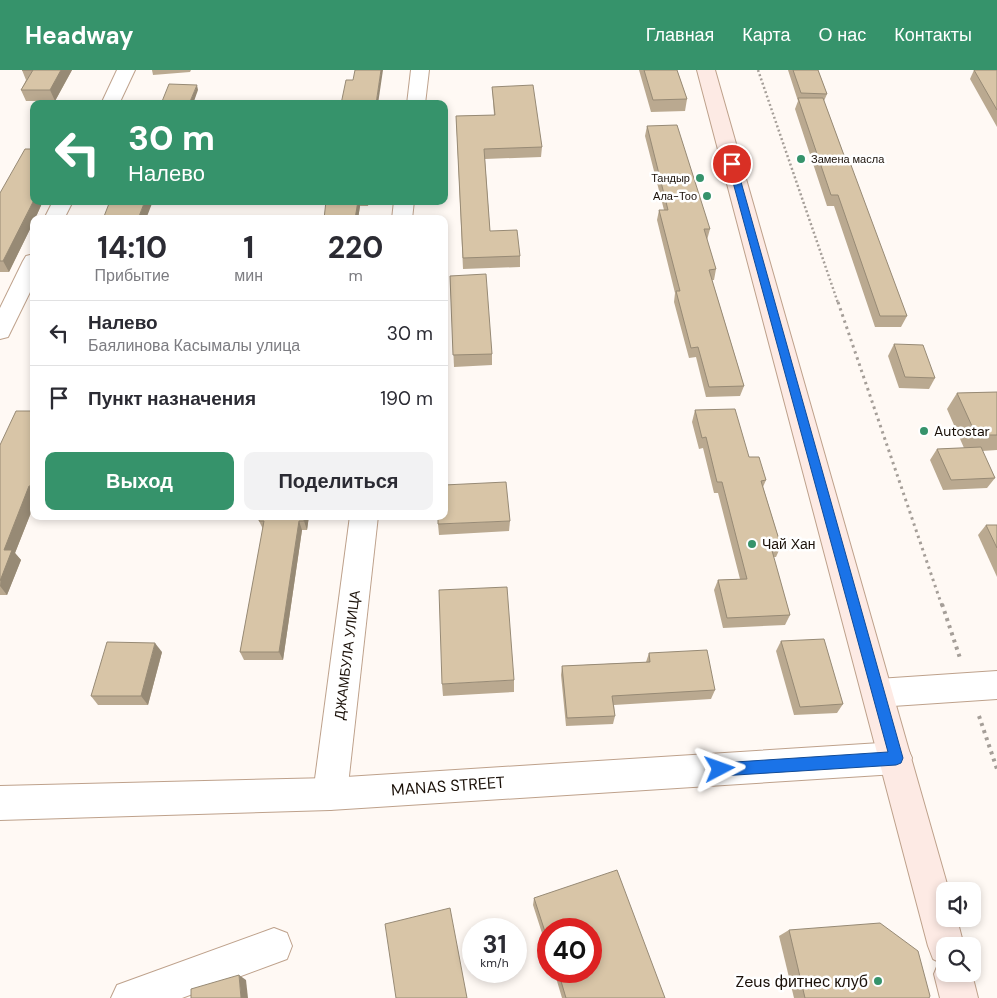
<!DOCTYPE html>
<html lang="ru">
<meta charset="utf-8">
<style>
body{margin:0;font-family:"DM Sans",sans-serif;background:#f2f2f3;color:#2b2b33;height:100vh;display:flex;flex-direction:column;font-size:19px;white-space:nowrap}
*{box-sizing:border-box;margin:0}
p{font-size:16px;color:#7c7c81}
.icon{flex:none;width:28px;height:28px;fill:none;stroke:currentColor;stroke-width:2;stroke-linecap:round;stroke-linejoin:round}
.map{position:relative;flex:1;overflow:hidden}
.panel{position:absolute;left:30px;top:145px;width:418px;height:305px;display:flex;flex-direction:column;background:#fff;border-radius:10px;box-shadow:0 2px 8px #0003}
.panel>*{flex:none}
.banner{position:absolute;left:30px;top:30px;width:418px;height:105px;border-radius:10px;box-shadow:0 2px 8px #0003;background:#36936b;color:#fff;overflow:hidden}
.tools{position:absolute;left:936px;top:812px;display:grid;gap:10px}
.tools a{display:grid;place-items:center;width:45px;height:45px;border-radius:10px;background:#fff;box-shadow:0 2px 8px #0003;font-size:25px}
.speed{position:absolute;left:462px;top:848px;display:flex;gap:10px;font-size:25px;font-weight:700;text-align:center}
.speed>*{display:grid;place-content:center;width:65px;height:65px;border-radius:50%;background:#fff;box-shadow:0 2px 8px #0003;line-height:1}
.speed small{font-size:12px;font-weight:400}
.speed .limit{border:8px solid #d22;background:#fff;color:#111}
.pin{position:absolute;display:grid;place-items:center;width:42px;height:42px;color:#fff;margin:-21px;border:2px solid #fff;border-radius:50%;box-shadow:0 1px 5px #0007}
.me{position:absolute;width:55px;margin:-28px;rotate:86deg;stroke-linejoin:round;filter:drop-shadow(0 0 4px #0008)}
.turn{display:flex;align-items:center;gap:18px;height:105px;padding:0 15px;font-size:22px}
.turn .icon{width:65px;height:65px;stroke-width:2.5}
.turn b{display:block;font-size:35px;line-height:42px}
.eta{display:flex;justify-content:space-evenly;align-items:center;height:85px;text-align:center}
.eta b{font-size:30px;font-weight:700;line-height:35px}
.primary-button{display:flex;gap:10px;margin-top:auto;padding:10px 15px}
.primary-button a{flex:1;height:58px;border-radius:10px;background:#36936b;color:#fff;font-size:20px;font-weight:700;line-height:58px;text-align:center}
.primary-button a+a{background:#f2f2f3;color:#2b2b33}
ul{padding:0;list-style:none}
li{display:flex;align-items:center;gap:15px;height:65px;padding:0 15px;border-top:1px solid #e1e1e2}
li div{flex:1}
li b{display:block;font-size:19px}
li em{font-style:normal}
header{display:flex;align-items:center;gap:30px;box-sizing:border-box;height:70px;padding:0 25px;background:#36936b;color:#fff}
header strong{font-size:24px}
nav{display:flex;gap:28px;margin-inline-start:auto;font-size:18px}
.map>svg:first-child{display:block}
.lines{fill:none;stroke-linecap:round;stroke-linejoin:round}
.minor-casing{stroke:#bea18b;stroke-width:2}
.tertiary-casing{stroke:#bea18b;stroke-width:2}
.secondary-casing{stroke:#bea18b;stroke-width:2}
.path-far2{stroke:#a59e98;stroke-width:2.5;stroke-dasharray:2 2.5;stroke-linecap:butt}
.path-far1{stroke:#a59e98;stroke-width:3;stroke-dasharray:2.5 4;stroke-linecap:butt}
.path{stroke:#a59e98;stroke-width:4;stroke-dasharray:3 4.5;stroke-linecap:butt}
.minor{fill:#fff;fill-rule:evenodd}
.tertiary{fill:#fff;fill-rule:evenodd}
.secondary{fill:#fdeae4;fill-rule:evenodd}
.wall{fill:#baa990}
.shaded-wall{fill:#978a75}
.building{fill:#d8c5a7;stroke:#978a75}
.route{fill:#1a73e8;stroke:#114b97}
.poi-dot{fill:#36936b;stroke:#fff;stroke-width:2}
.labels{text-anchor:middle;dominant-baseline:central;stroke-width:5;stroke-linejoin:round;paint-order:stroke}
.far-poi-label{font-size:11px;fill:#1b1109;stroke:#fff;text-anchor:end}
.poi-label{font-size:14px;fill:#1b1109;stroke:#fff;text-anchor:start}
.street-label{font-size:14px;fill:#1b1109;stroke:#fff}
.near-street-label{font-size:16px;fill:#1b1109;stroke:#fff}
.near-poi-label{font-size:16px;fill:#1b1109;stroke:#fff;text-anchor:end}
</style>
<header>
<strong>Headway</strong>
<nav><a>Главная</a><a>Карта</a><a>О нас</a><a>Контакты</a></nav>
</header>
<div class="map">
<svg width="997" height="928" viewBox="0 0 997 928">
<rect width="100%" height="100%" fill="#fff9f4"/>
<g class="lines">
<g class="minor-casing">
<g id="minor">
<polygon points="117,0 135,0 119,34 101,34"/>
<polygon points="411,0 429,0 425,34 407,34"/>
<polygon points="53,131 73,131 64,149 44,149"/>
<polygon points="394,131 414,131 412,149 392,149"/>
<polygon points="34,184 34,214 8,267 0,269 0,238 23,191 26,186"/>
<polygon points="350,446 378,446 347,724 342,736 330,740 318,736 313,724"/>
<polygon points="274,858 287,863 292,876 287,889 182,928 111,928 117,915"/>
</g>
</g>
<g class="tertiary-casing">
<g id="tertiary">
<polygon points="997,601 997,629 878,637 867,633 862,623 867,613 878,609"/>
<polygon points="896,672 907,677 912,688 907,699 896,704 330,740 0,750 0,716 330,708"/>
</g>
</g>
<g class="secondary-casing">
<polygon id="secondary" points="697,0 715,0 949,821 945,821 945,849 957,849 964,876 945,876 945,904 972,904 978,928 940,928 934,904 939,892 933,889 928,876"/>
</g>
<polyline class="path-far2" points="758,0 838,233"/>
<polyline class="path-far1" points="838,232 942,536"/>
<g class="path">
<polyline points="942,534 960,588"/>
<polyline points="979,646 997,699"/>
</g>
<use href="#minor" class="minor"/>
<use href="#tertiary" class="tertiary"/>
<use href="#secondary" class="secondary"/>
</g>
<g class="wall">
<polygon points="22,0 72,0 55,31 26,31 21,20 26,10"/>
<polygon points="152,0 191,0 190,2 153,5"/>
<polygon points="639,0 677,0 687,29 685,41 651,42"/>
<polygon points="788,0 818,0 827,24 824,31 845,88 907,246 901,257 875,257 834,136 827,136 795,39 798,31"/>
<polygon points="974,0 997,0 997,57 970,9"/>
<polygon points="492,17 542,77 541,87 485,89 490,161 520,186 520,197 463,199 456,46 494,45"/>
<polygon points="647,56 710,159 707,170 716,199 714,210 712,210 744,316 740,326 706,327 696,287 689,288 674,232 675,223 657,150 659,140 664,140 645,66"/>
<polygon points="0,123 34,131 43,131 35,149 34,149 34,151 9,202 0,202"/>
<polygon points="326,131 369,131 368,136 360,136 358,149 324,149 326,133"/>
<polygon points="450,206 492,284 492,295 454,297"/>
<polygon points="894,274 935,308 929,319 899,318 888,286"/>
<polygon points="997,322 997,380 982,381 995,408 987,418 943,420 930,390 937,379 964,378 947,339 957,323"/>
<polygon points="695,340 749,387 766,410 763,417 781,476 776,487 773,487 790,545 785,555 723,558 714,520 718,510 740,509 718,423 714,423 703,378 699,379 692,352"/>
<polygon points="34,341 34,435 15,483 21,490 7,525 0,525 0,375"/>
<polygon points="309,446 307,460 302,460 283,590 244,590 240,582 263,459 259,451"/>
<polygon points="510,451 509,461 439,465 438,454"/>
<polygon points="986,455 997,455 997,507 978,465"/>
<polygon points="781,571 843,634 837,643 794,645 776,581"/>
<polygon points="162,582 148,635 98,635 91,626"/>
<polygon points="649,583 715,620 711,629 614,635 615,646 613,654 566,656 561,605 562,596 646,592"/>
<polygon points="514,610 514,622 443,626 442,614"/>
<polygon points="534,828 665,928 562,928 554,901 591,901 549,859 549,885 533,835"/>
<polygon points="789,860 929,928 794,928 779,866"/>
</g>
<g class="shaded-wall">
<polygon points="61,0 72,0 55,31 50,20"/>
<polygon points="381,0 383,0 378,34 376,34"/>
<polygon points="197,15 198,20 193,34 189,34"/>
<polygon points="34,130 34,131 43,131 35,149 34,149 34,151 9,202 3,191"/>
<polygon points="145,131 153,131 146,149 138,149"/>
<polygon points="358,131 359,131 360,136 358,149 355,149"/>
<polygon points="29,416 34,422 34,435 15,483 21,490 7,525 0,516 4,480"/>
<polygon points="305,446 309,446 307,460 304,451"/>
<polygon points="299,451 302,460 283,590 279,582"/>
<polygon points="155,573 162,582 148,635 141,626"/>
<polygon points="239,905 246,910 248,928 241,928"/>
</g>
<g class="building">
<polygon points="22,0 61,0 50,20 21,20 33,0"/>
<polygon points="355,0 381,0 376,34 341,34 346,10 353,10"/>
<polygon points="644,0 677,0 687,29 653,30"/>
<polygon points="793,0 818,0 827,24 801,23"/>
<polygon points="974,0 997,0 997,40"/>
<polygon points="169,14 197,15 189,34 161,34"/>
<polygon points="533,15 542,77 484,79 490,161 517,160 520,186 463,188 456,46 495,45 492,17"/>
<polygon points="798,28 823,28 845,88 848,87 907,246 880,246 838,125 831,125"/>
<polygon points="677,55 710,159 704,159 716,199 709,200 744,316 709,317 698,277 691,278 676,221 680,221 659,140 668,140 647,56"/>
<polygon points="25,79 34,79 34,130 3,191 0,191 0,123"/>
<polygon points="110,131 145,131 138,149 103,149"/>
<polygon points="326,131 358,131 355,149 324,149"/>
<polygon points="486,204 492,284 453,285 450,206"/>
<polygon points="894,274 923,275 935,308 905,307"/>
<polygon points="997,322 997,365 976,365 957,323"/>
<polygon points="735,339 749,387 759,387 766,410 761,411 781,476 771,477 790,545 727,548 718,510 747,509 722,412 717,412 706,367 702,368 695,340"/>
<polygon points="16,341 34,341 34,416 29,416 4,480 12,480 0,511 0,375"/>
<polygon points="981,377 995,408 951,410 937,379"/>
<polygon points="506,412 510,451 438,454 438,446 444,446 444,415"/>
<polygon points="260,446 305,446 304,451 299,451 279,582 240,582 264,451 259,451"/>
<polygon points="986,455 997,455 997,478"/>
<polygon points="507,517 514,610 442,614 439,520"/>
<polygon points="824,569 843,634 800,637 781,571"/>
<polygon points="107,572 155,573 141,626 91,626"/>
<polygon points="707,580 715,620 612,626 615,646 567,648 562,596 650,592 649,583"/>
<polygon points="617,800 665,928 566,928 558,901 591,901 591,859 549,859 549,874 534,828"/>
<polygon points="450,838 467,928 396,928 385,854"/>
<polygon points="880,853 918,881 930,926 929,928 805,928 789,860"/>
<polygon points="239,905 241,928 191,928 191,919"/>
</g>
<polygon class="route" points="729,93 736,94 903,688 901,693 896,695 720,706 715,704 713,699 715,695 720,693 888,682 728,94"/>
<g class="poi-dot">
<circle cx="801" cy="89" r="5"/>
<circle cx="700" cy="108" r="5"/>
<circle cx="707" cy="126" r="5"/>
<circle cx="924" cy="361" r="5"/>
<circle cx="752" cy="474" r="5"/>
<circle cx="878" cy="911" r="5"/>
</g>
<g class="labels">
<g class="far-poi-label">
<text x="811" y="89" text-anchor="start">Замена масла</text>
<text x="690" y="108">Тандыр</text>
<text x="697" y="126">Ала-Тоо</text>
</g>
<g class="poi-label">
<text x="934" y="361">Autostar</text>
<text x="762" y="474">Чай Хан</text>
</g>
<g class="street-label">
<text transform="translate(347 585) rotate(-83)">ДЖАМБУЛА УЛИЦА</text>
</g>
<g class="near-street-label">
<text transform="translate(448 716) rotate(-4)">MANAS STREET</text>
</g>
<g class="near-poi-label">
<text x="868" y="911">Zeus фитнес клуб</text>
</g>
</g>
</svg>
<div class="tools">
<a><svg class="icon" aria-label="sound" viewBox="0 0 24 24"><path d="M4 9h4l5-4v14l-5-4H4zM17 9q2 3 0 6"/></svg></a>
<a><svg class="icon" aria-label="search" viewBox="0 0 24 24"><circle cx="10" cy="10" r="6"/><path d="M15 15l6 6"/></svg></a>
</div>
<div class="speed"><div>31<small>km/h</small></div><div class="limit">40</div></div>
<div class="pin" style="left:732px;top:94px;background:#d93025"><svg class="icon" aria-label="arrive" viewBox="0 0 24 24"><path d="M6 21V4h12l-3 4 3 4H6"/></svg></div>
<svg class="me" style="left:720px;top:699px" viewBox="-20 -20 40 40"><path d="M0-17L14 15 0 8-14 15z" fill="#1a73e8" stroke="#fff" stroke-width="4"/></svg>
<div class="banner">
<div class="turn"><svg class="icon" aria-label="left" viewBox="0 0 24 24"><path d="M17 20v-9H6M10 6l-5 5 5 5"/></svg><div><b>30 m</b>Налево</div></div>
</div>
<section class="panel">
<div class="eta">
<div><b>14:10</b><p>Прибытие</p></div>
<div><b>1</b><p>мин</p></div>
<div><b>220</b><p>m</p></div>
</div>
<ul>
<li><svg class="icon" aria-label="left" viewBox="0 0 24 24"><path d="M17 20v-9H6M10 6l-5 5 5 5"/></svg><div><b>Налево</b><p>Баялинова Касымалы улица</p></div><em>30 m</em></li>
<li><svg class="icon" aria-label="arrive" viewBox="0 0 24 24"><path d="M6 21V4h12l-3 4 3 4H6"/></svg><div><b>Пункт назначения</b></div><em>190 m</em></li>
</ul>
<div class="primary-button"><a>Выход</a><a>Поделиться</a></div>
</section>
</div>
